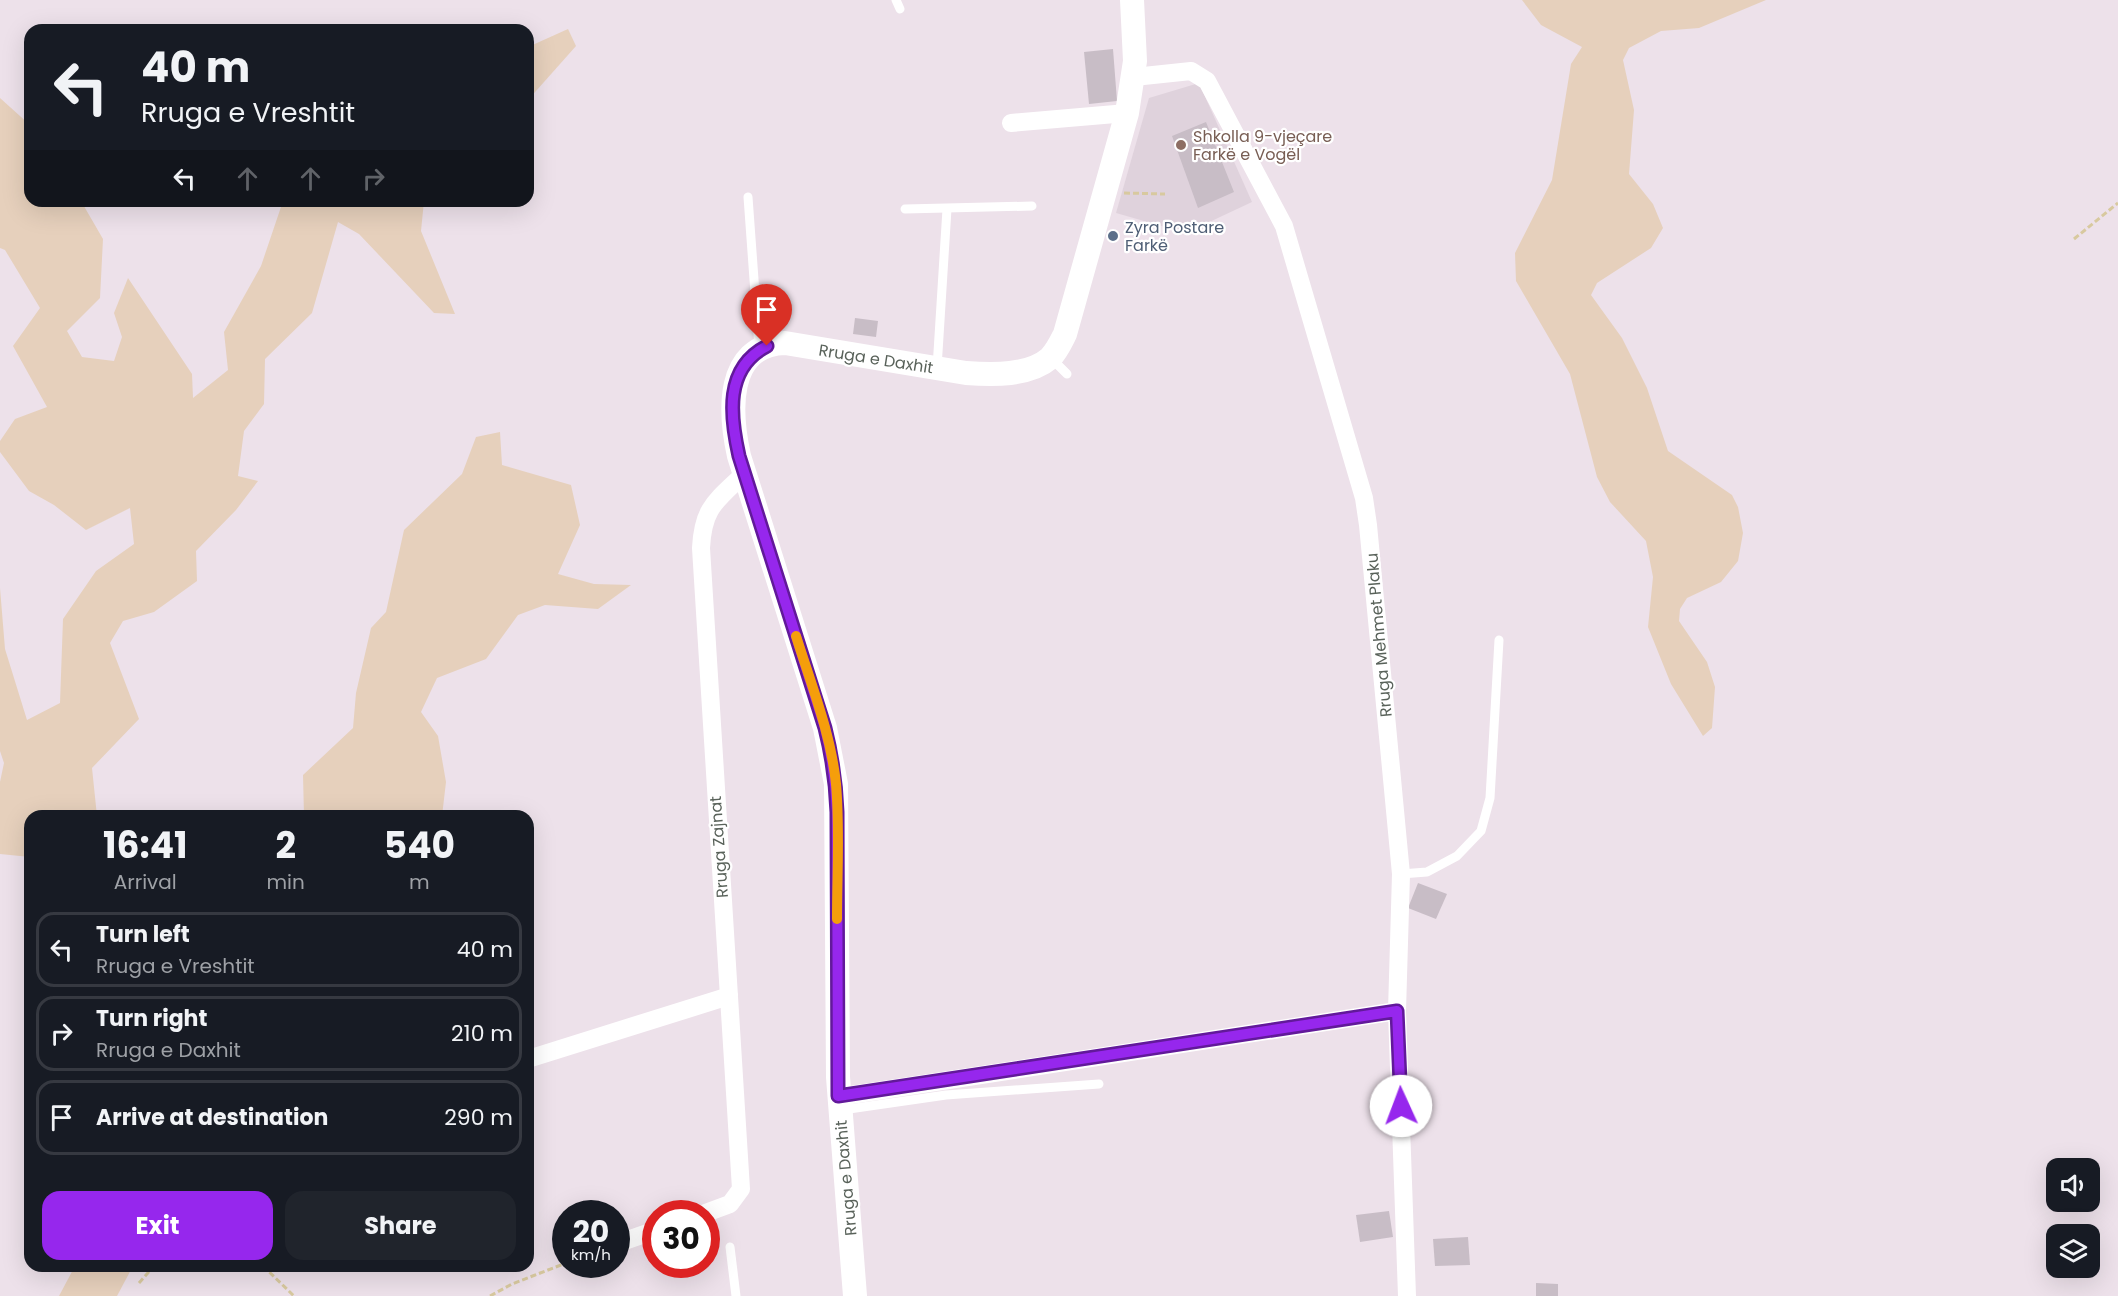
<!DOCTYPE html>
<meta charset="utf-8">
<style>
body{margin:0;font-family:Poppins,sans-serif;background:#20242c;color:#f1f3f6;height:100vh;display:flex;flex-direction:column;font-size:22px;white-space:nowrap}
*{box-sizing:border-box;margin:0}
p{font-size:20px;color:#9ea1a6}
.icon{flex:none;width:33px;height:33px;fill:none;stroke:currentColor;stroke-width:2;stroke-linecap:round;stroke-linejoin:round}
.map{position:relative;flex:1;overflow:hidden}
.sheet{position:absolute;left:24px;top:810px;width:510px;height:462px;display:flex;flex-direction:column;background:#171b24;border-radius:18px;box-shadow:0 6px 24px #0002}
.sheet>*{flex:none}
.banner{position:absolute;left:24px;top:24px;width:510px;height:183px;border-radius:18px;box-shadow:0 6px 24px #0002;background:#171b24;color:#f1f3f6;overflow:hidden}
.tools{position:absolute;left:2046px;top:1158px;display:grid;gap:12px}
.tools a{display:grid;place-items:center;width:54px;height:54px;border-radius:12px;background:#171b24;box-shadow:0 6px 24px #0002;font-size:30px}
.speed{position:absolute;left:552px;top:1200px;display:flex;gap:12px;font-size:30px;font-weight:700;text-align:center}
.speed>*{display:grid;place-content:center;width:78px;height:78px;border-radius:50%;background:#171b24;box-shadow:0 6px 24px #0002;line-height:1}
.speed small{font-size:15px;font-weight:400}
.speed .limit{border:9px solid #d22;background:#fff;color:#111}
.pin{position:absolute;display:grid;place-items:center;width:51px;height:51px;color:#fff;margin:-62px -26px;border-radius:50% 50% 50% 0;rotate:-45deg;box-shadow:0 0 6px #0007}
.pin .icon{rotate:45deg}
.me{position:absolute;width:66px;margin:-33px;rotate:358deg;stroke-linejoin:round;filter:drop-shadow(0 0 4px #0008)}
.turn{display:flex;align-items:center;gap:21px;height:126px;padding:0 18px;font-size:27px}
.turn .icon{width:78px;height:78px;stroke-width:2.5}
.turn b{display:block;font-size:42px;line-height:51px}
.lanes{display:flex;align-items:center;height:57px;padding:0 18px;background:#0003;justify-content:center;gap:30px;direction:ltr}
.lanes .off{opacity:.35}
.eta{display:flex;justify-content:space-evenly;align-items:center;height:102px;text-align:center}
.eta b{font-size:36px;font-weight:700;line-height:42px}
.button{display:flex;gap:12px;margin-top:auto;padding:12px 18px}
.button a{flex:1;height:69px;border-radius:18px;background:#9627ed;color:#fff;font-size:24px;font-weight:700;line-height:69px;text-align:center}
.button a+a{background:#20242c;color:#f1f3f6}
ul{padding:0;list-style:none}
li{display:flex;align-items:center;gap:18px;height:75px;margin:0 12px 9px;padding:0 6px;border:3px solid #363941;border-radius:18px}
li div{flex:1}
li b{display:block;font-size:22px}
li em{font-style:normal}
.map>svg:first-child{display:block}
.education{fill:#dfd2dc}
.green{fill:#e6d0bc}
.building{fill:#c8bdc6}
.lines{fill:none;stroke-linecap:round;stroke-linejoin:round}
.path{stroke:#d8c99f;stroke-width:3;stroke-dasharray:6 3;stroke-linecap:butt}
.lane{stroke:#fff;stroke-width:9}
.street{stroke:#fff;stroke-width:18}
.secondary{stroke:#fff;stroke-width:24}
.route-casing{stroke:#62199a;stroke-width:15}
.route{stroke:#9627ed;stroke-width:10}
.slow{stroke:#f59e0b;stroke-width:10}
.education-dot{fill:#8d6e63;stroke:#fff;stroke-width:2}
.service-dot{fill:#5c6f8a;stroke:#fff;stroke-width:2}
.labels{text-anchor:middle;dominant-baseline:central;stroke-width:4.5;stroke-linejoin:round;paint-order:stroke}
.education-label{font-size:16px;fill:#785e54;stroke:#fff;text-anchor:start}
.service-label{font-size:16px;fill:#4e5e75;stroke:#fff;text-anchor:start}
.street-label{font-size:16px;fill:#59625a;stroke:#fff}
</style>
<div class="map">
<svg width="2118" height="1296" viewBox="0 0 2118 1296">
<rect width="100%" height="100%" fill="#ede1ea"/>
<polygon class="education" points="1199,83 1252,202 1186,233 1116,213 1149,98"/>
<g class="green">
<polygon points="1522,0 1766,0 1699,28 1661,31 1629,48 1623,60 1634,110 1629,174 1653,204 1663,228 1651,248 1597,283 1591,295 1622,338 1647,388 1668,451 1732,495 1738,507 1743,533 1738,561 1721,582 1687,598 1680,609 1679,621 1707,662 1715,687 1712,728 1703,736 1671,684 1648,627 1653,577 1646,541 1610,502 1597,477 1570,374 1516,281 1515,253 1552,180 1571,64 1582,47 1541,25"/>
<polygon points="568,29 576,46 528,100 528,47"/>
<polygon points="0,98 30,125 30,201 81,201 103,239 100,298 67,331 82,357 114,361 122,337 114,313 128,278 192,374 193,398 228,370 224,332 261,266 283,201 424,201 421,231 455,314 434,313 359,234 338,222 312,313 265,359 264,404 244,431 238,476 258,481 236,510 196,551 197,581 154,612 123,621 110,643 139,719 92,768 97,816 30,816 30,857 0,854 0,782 4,763 0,751 0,588 5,649 27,720 60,703 63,619 96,571 134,544 130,508 86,530 54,505 29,491 0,452 0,441 15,419 47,407 13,346 40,308 5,250 0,248"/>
<polygon points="500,432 502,465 571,485 580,525 558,574 594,584 631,585 598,609 545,605 518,615 486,659 437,678 421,712 438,736 446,782 442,816 304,816 303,775 353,728 356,693 371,628 386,612 404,530 462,474 476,437"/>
<polygon points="75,1266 133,1266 117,1296 59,1296"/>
</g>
<g class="building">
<polygon points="1113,49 1117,101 1089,104 1084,52"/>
<polygon points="1206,122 1234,192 1198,208 1172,136"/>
<polygon points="855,318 878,321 876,337 853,334"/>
<polygon points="1418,883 1447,894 1436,919 1408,908"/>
<polygon points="1389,1211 1393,1237 1360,1242 1356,1215"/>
<polygon points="1468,1237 1470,1265 1435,1266 1433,1239"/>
<polygon points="1536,1283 1558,1284 1558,1296 1536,1296"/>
</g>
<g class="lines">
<g class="path">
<polyline points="1124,193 1165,194"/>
<polyline points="2074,239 2118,203"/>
<polyline points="263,1266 294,1296"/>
<polyline points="139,1283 154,1266"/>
<polyline points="490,1296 512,1284 566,1263"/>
</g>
<g class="lane">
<polyline points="896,0 900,9"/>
<polyline points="748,197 759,348"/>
<polyline points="905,209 1032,206"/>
<polyline points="1052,359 1067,374"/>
<polyline points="937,368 947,209"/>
<polyline points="1401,874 1427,872 1457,856 1481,831 1490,798 1499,640"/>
<polyline points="842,1110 946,1095 1099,1084"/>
<polyline points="730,1247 736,1296"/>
</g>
<g class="street">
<polyline points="1134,77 1191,71 1207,81 1284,226 1364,498 1368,525 1401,874 1397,1011 1407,1296"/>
<polyline points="1011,123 1127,113"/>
<polyline points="528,1059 729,996"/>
<polyline points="838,1097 1397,1011"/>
<path d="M703 1214 730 1204 741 1189 701 548C703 507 716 501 744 474"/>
<polyline points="616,1244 656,1230"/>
</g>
<path class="secondary" d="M855 1296 838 1077 836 784 825 728 739 456C730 415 724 345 785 343L966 373C993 375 1029 376 1050 358 1057 351 1061 342 1065 334L1127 113 1135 61 1132 0"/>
</g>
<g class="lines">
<g class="route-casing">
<path id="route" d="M767 346C724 368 730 416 739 456L825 728C832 756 836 783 837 812L838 1096 1397 1011 1401 1106"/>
</g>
<use href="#route" class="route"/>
<path class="slow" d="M796 636C811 684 831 734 836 784 840 829 837 874 837 919"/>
</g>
<circle class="education-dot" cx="1181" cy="145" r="6"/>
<circle class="service-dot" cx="1113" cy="236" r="6"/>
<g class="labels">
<g class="education-label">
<text x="1193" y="136">Shkolla 9-vjeçare<tspan x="1193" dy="18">Farkë e Vogël</tspan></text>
</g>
<g class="service-label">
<text x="1125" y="227">Zyra Postare<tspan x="1125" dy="18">Farkë</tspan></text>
</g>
<g class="street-label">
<text transform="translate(876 359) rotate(9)">Rruga e Daxhit</text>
<text transform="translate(1379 635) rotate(-95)">Rruga Mehmet Plaku</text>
<text transform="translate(719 847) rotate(-94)">Rruga Zajnat</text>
<text transform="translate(846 1178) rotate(-95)">Rruga e Daxhit</text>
</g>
</g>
</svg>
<div class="tools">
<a><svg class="icon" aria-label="sound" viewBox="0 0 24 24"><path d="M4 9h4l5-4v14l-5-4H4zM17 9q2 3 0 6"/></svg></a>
<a><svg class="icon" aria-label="layers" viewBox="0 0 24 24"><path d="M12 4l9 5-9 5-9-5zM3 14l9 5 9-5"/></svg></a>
</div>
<div class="speed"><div>20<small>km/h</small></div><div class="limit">30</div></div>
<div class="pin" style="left:767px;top:346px;background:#d93025"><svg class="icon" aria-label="arrive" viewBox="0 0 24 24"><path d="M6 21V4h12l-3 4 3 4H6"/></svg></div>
<svg class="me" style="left:1401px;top:1106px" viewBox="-20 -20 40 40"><circle r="19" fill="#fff"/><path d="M0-13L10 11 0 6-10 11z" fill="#9627ed"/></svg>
<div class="banner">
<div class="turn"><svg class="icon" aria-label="left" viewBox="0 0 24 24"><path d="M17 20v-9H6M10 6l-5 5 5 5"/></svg><div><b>40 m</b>Rruga e Vreshtit</div></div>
<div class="lanes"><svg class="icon" aria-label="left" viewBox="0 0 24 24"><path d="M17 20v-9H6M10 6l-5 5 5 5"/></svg><svg class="icon off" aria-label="ahead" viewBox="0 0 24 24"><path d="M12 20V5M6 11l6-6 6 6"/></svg><svg class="icon off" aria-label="ahead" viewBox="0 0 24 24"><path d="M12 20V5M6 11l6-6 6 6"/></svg><svg class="icon off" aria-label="right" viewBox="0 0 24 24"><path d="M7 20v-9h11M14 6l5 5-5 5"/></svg></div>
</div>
<section class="sheet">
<div class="eta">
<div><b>16:41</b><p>Arrival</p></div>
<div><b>2</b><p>min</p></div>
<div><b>540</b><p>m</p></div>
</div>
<ul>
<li><svg class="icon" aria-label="left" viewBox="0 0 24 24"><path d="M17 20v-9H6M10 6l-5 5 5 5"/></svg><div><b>Turn left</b><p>Rruga e Vreshtit</p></div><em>40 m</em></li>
<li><svg class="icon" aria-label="right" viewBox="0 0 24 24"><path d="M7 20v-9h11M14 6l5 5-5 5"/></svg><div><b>Turn right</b><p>Rruga e Daxhit</p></div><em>210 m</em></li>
<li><svg class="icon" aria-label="arrive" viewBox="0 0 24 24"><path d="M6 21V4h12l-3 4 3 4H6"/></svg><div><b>Arrive at destination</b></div><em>290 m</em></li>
</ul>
<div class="button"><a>Exit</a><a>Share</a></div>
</section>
</div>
